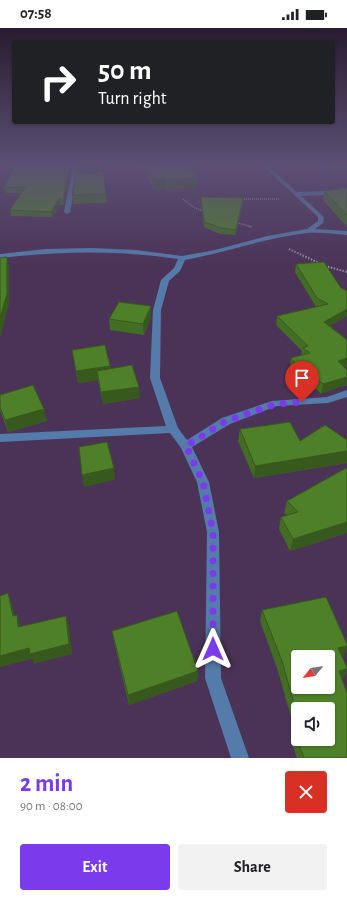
<!DOCTYPE html>
<meta charset="utf-8">
<style>
body{margin:0;font-family:"Alegreya Sans",sans-serif;background:#f2f2f2;color:#202124;height:100vh;display:flex;flex-direction:column;font-size:15px;white-space:nowrap}
*{box-sizing:border-box;margin:0}
p{font-size:13px;color:#757577}
.icon{flex:none;width:22px;height:22px;fill:none;stroke:currentColor;stroke-width:2;stroke-linecap:round;stroke-linejoin:round}
.map{position:relative;height:730px;overflow:hidden}
.drawer{display:flex;flex-direction:column;background:#fff;flex:1}
.drawer>*{flex:none}
.top-card{position:absolute;left:12px;top:12px;width:323px;height:84px;border-radius:4px;box-shadow:0 1px 3px #0004;background:#202124;color:#fff;overflow:hidden}
.needle{width:26px;rotate:240deg}
.tools{position:absolute;left:291px;top:622px;display:grid;gap:8px}
.tools a{display:grid;place-items:center;width:44px;height:44px;border-radius:4px;background:#fff;box-shadow:0 1px 3px #0004;font-size:20px}
.pin{position:absolute;display:grid;place-items:center;width:34px;height:34px;color:#fff;margin:-41px -17px;border-radius:50% 50% 50% 0;rotate:-45deg;box-shadow:0 0 4px #0007}
.pin .icon{rotate:45deg}
.me{position:absolute;width:44px;margin:-22px;rotate:0deg;stroke-linejoin:round;filter:drop-shadow(0 0 3px #0008)}
.turn{display:flex;align-items:center;gap:14px;height:84px;padding:0 20px;font-size:18px}
.turn .icon{width:52px;height:52px;stroke-width:2.5}
.turn b{display:block;font-size:28px;line-height:34px}
.round{display:grid;place-items:center;flex:none;width:42px;height:42px;border-radius:4px;background:#f2f2f2}
.headline{display:flex;align-items:center;justify-content:space-between;height:68px;padding:0 20px}
h1{font-size:24px;font-weight:700;line-height:30px;color:#7c3aed}
.button{display:flex;gap:8px;margin-top:auto;padding:8px 20px}
.button a{flex:1;height:46px;border-radius:4px;background:#7c3aed;color:#fff;font-size:16px;font-weight:700;line-height:46px;text-align:center}
.button a+a{background:#f2f2f2;color:#202124}
.status{display:flex;justify-content:space-between;align-items:center;height:28px;padding:0 20px;background:#fff;direction:ltr}
.status svg{height:11px;fill:currentColor}
.map>svg:first-child{display:block}
.lines{fill:none;stroke-linecap:round;stroke-linejoin:round}
.path-far1{stroke:#9c8aa5;stroke-width:1.5;stroke-dasharray:1 1;stroke-linecap:butt}
.path{stroke:#9c8aa5;stroke-width:2;stroke-dasharray:1.5 1.5;stroke-linecap:butt}
.minor{fill:#557baa;fill-rule:evenodd}
.wall{fill:#436d23;fill-rule:evenodd}
.shaded-wall{fill:#37591d}
.building{fill:#4e7f29;stroke:#37591d;fill-rule:evenodd}
.route{stroke:#7c3aed;stroke-width:7;stroke-dasharray:0 12.6}
</style>
<div class="status"><b>07:58</b><svg viewBox="0 0 49 12"><path d="M0 12V9h3v3zM5 12V6h3v6zM10 12V3h3v9zM15 12V0h3v12zM26 1h20v11H26zM47 4h2v5h-2z"/></svg></div>
<div class="map">
<svg width="347" height="730" viewBox="0 0 347 730">
<rect width="100%" height="100%" fill="#4b3357"/>
<g class="lines">
<g class="path-far1">
<polyline points="183,171 195,180 204,183"/>
<polyline points="240,171 279,171"/>
<polyline points="235,194 252,199"/>
</g>
<g class="path">
<polyline points="289,221 319,235"/>
<polyline points="325,238 347,244"/>
</g>
<g class="minor">
<polygon points="73,137 79,137 70,184 67,186 64,184"/>
<path d="M262 137H267L297 164 347 162V166L301 168 324 189 323 195 315 201 347 203V207C334 206 320 204 307 205 266 210 226 224 185 232L180 243 169 253 161 282 160 350 178 400 187 412 222 390 272 373 327 369 347 362V369L328 375 277 378 230 396 192 419 209 454 219 504 221 650 249 730H231L205 650 207 504 197 454 181 420 170 405 0 414V406L166 398 150 350 153 282 161 252 174 240 178 231C118 222 60 223 0 230V226L46 221 91 220 136 222 182 228 215 222 267 208 307 201 318 193V189Z"/>
</g>
</g>
<g class="wall">
<polygon points="71,137 64,177 60,177 52,189 11,188 10,182 22,165 6,165 4,160"/>
<polygon points="142,137 187,137 198,149 198,159 168,163 166,161 154,162"/>
<polygon points="325,137 347,137 347,144 334,145"/>
<polygon points="80,146 106,166 107,175 73,176 72,167"/>
<polygon points="347,160 347,199 323,172 324,163"/>
<polygon points="201,169 243,170 243,175 235,207 220,206 204,199 201,173"/>
<polygon points="296,236 347,263 347,288 330,298 347,312 347,338 344,339 321,366 309,354 303,355 290,339 291,330 301,328 302,323 276,297 277,288 316,279 295,244"/>
<polygon points="151,278 151,289 144,307 110,302 109,291"/>
<polygon points="72,322 110,338 111,341 140,370 103,376 98,352 78,355"/>
<polygon points="0,367 47,393 8,404 0,382"/>
<polygon points="240,401 300,413 347,412 347,435 254,450 238,413"/>
<polygon points="347,441 347,505 290,523 279,501 281,489 287,487 284,485 287,473"/>
<path d="M262 582 347 616V620L342 629 343 651H342L347 730H297L291 713 294 704H295L278 643 260 593ZM298 681 328 711H298Z"/>
<polygon points="112,603 198,643 197,653 129,677 114,614"/>
</g>
<g class="shaded-wall">
<polygon points="70,137 71,137 64,177 63,171"/>
<polygon points="198,149 198,159 168,163 167,152"/>
<polygon points="166,150 166,161 154,162 153,151"/>
<polygon points="243,170 243,175 235,207 236,202"/>
<polygon points="59,171 60,177 52,189 51,184"/>
<polygon points="7,229 9,238 9,276 0,310 0,290"/>
<polygon points="151,278 151,289 144,307 143,296"/>
<polygon points="347,281 347,288 322,303 324,294"/>
<polygon points="347,330 347,338 336,343 338,333"/>
<polygon points="110,338 112,349 97,343 98,352 78,355 76,343"/>
<polygon points="311,344 309,354 303,355 305,346"/>
<polygon points="347,349 347,357 321,366 323,356"/>
<polygon points="139,359 140,370 103,376 101,364"/>
<polygon points="44,381 47,393 8,404 5,392"/>
<polygon points="347,423 347,435 254,450 255,438"/>
<polygon points="114,440 115,452 84,459 82,447"/>
<polygon points="347,494 347,505 290,523 293,511"/>
<polygon points="8,565 12,576 17,598 13,588"/>
<polygon points="17,587 21,598 22,610 18,599"/>
<polygon points="66,588 69,598 72,626 34,636 32,631 0,639 0,628"/>
<polygon points="347,618 347,620 343,629 334,631 338,620"/>
<polygon points="347,641 347,643 343,651 334,653 339,643"/>
<polygon points="198,643 197,653 129,677 128,667"/>
</g>
<g class="building">
<polygon points="15,137 70,137 63,171 59,171 51,184 10,182 25,159 4,160"/>
<polygon points="78,137 79,137 80,146 103,143 106,166 72,167"/>
<polygon points="146,137 187,137 198,149 167,152 166,150 153,151"/>
<polygon points="347,160 347,187 324,163"/>
<polygon points="201,169 243,170 236,202 221,200 204,194"/>
<polygon points="7,229 7,266 0,290 0,230"/>
<polygon points="324,234 341,260 347,263 347,281 324,294 347,312 347,330 338,333 347,342 347,349 323,356 311,344 305,346 291,330 310,325 303,320 308,318 277,288 328,276 317,270 296,236"/>
<polygon points="119,274 151,278 143,296 109,291"/>
<polygon points="105,317 110,338 76,343 72,322"/>
<polygon points="132,337 139,359 101,364 97,343"/>
<polygon points="33,357 44,381 5,392 0,379 0,367"/>
<polygon points="290,394 300,413 325,397 347,412 347,423 255,438 240,401"/>
<polygon points="107,414 114,440 82,447 79,419"/>
<polygon points="346,440 347,441 347,494 293,511 281,489 298,484 287,473"/>
<polygon points="8,565 13,588 17,587 18,599 66,588 69,616 30,626 29,620 0,628 0,568"/>
<path d="M326 569 347 616V618L338 620 347 639V641L339 643 347 665V730H304L294 704 298 703V711H328V681H298V690L282 633 262 582ZM298 629H328V659H298Z"/>
<polygon points="177,583 198,643 128,667 112,603"/>
</g>
<linearGradient id="sky" x2="0" y2="1"><stop stop-color="#291c30"/><stop offset="0.57" stop-color="#5b5074"/><stop offset="1" stop-color="#5b5074" stop-opacity="0"/></linearGradient>
<rect width="347" height="239" fill="url(#sky)"/>
<g class="lines">
<polyline class="route" points="213,621 213,504 203,454 186,418 226,393 276,376 302,374"/>
</g>
</svg>
<div class="tools">
<a><svg class="needle" viewBox="-14 -14 28 28"><path d="M0-13l5 13h-10z" fill="#e53935"/><path d="M0 13l5-13h-10z" fill="#757577"/></svg></a>
<a><svg class="icon" aria-label="sound" viewBox="0 0 24 24"><path d="M4 9h4l5-4v14l-5-4H4zM17 9q2 3 0 6"/></svg></a>
</div>
<div class="pin" style="left:302px;top:374px;background:#d93025"><svg class="icon" aria-label="arrive" viewBox="0 0 24 24"><path d="M6 21V4h12l-3 4 3 4H6"/></svg></div>
<svg class="me" style="left:213px;top:621px" viewBox="-20 -20 40 40"><path d="M0-17L14 15 0 8-14 15z" fill="#7c3aed" stroke="#fff" stroke-width="4"/></svg>
<div class="top-card">
<div class="turn"><svg class="icon" aria-label="right" viewBox="0 0 24 24"><path d="M7 20v-9h11M14 6l5 5-5 5"/></svg><div><b>50 m</b>Turn right</div></div>
</div>
</div>
<section class="drawer">
<div class="headline"><div><h1>2 min</h1><p>90 m · 08:00</p></div><a class="round" style="background:#d93025;color:#fff"><svg class="icon" aria-label="close" viewBox="0 0 24 24"><path d="M6 6l12 12M18 6L6 18"/></svg></a></div>
<div class="button"><a>Exit</a><a>Share</a></div>
</section>
